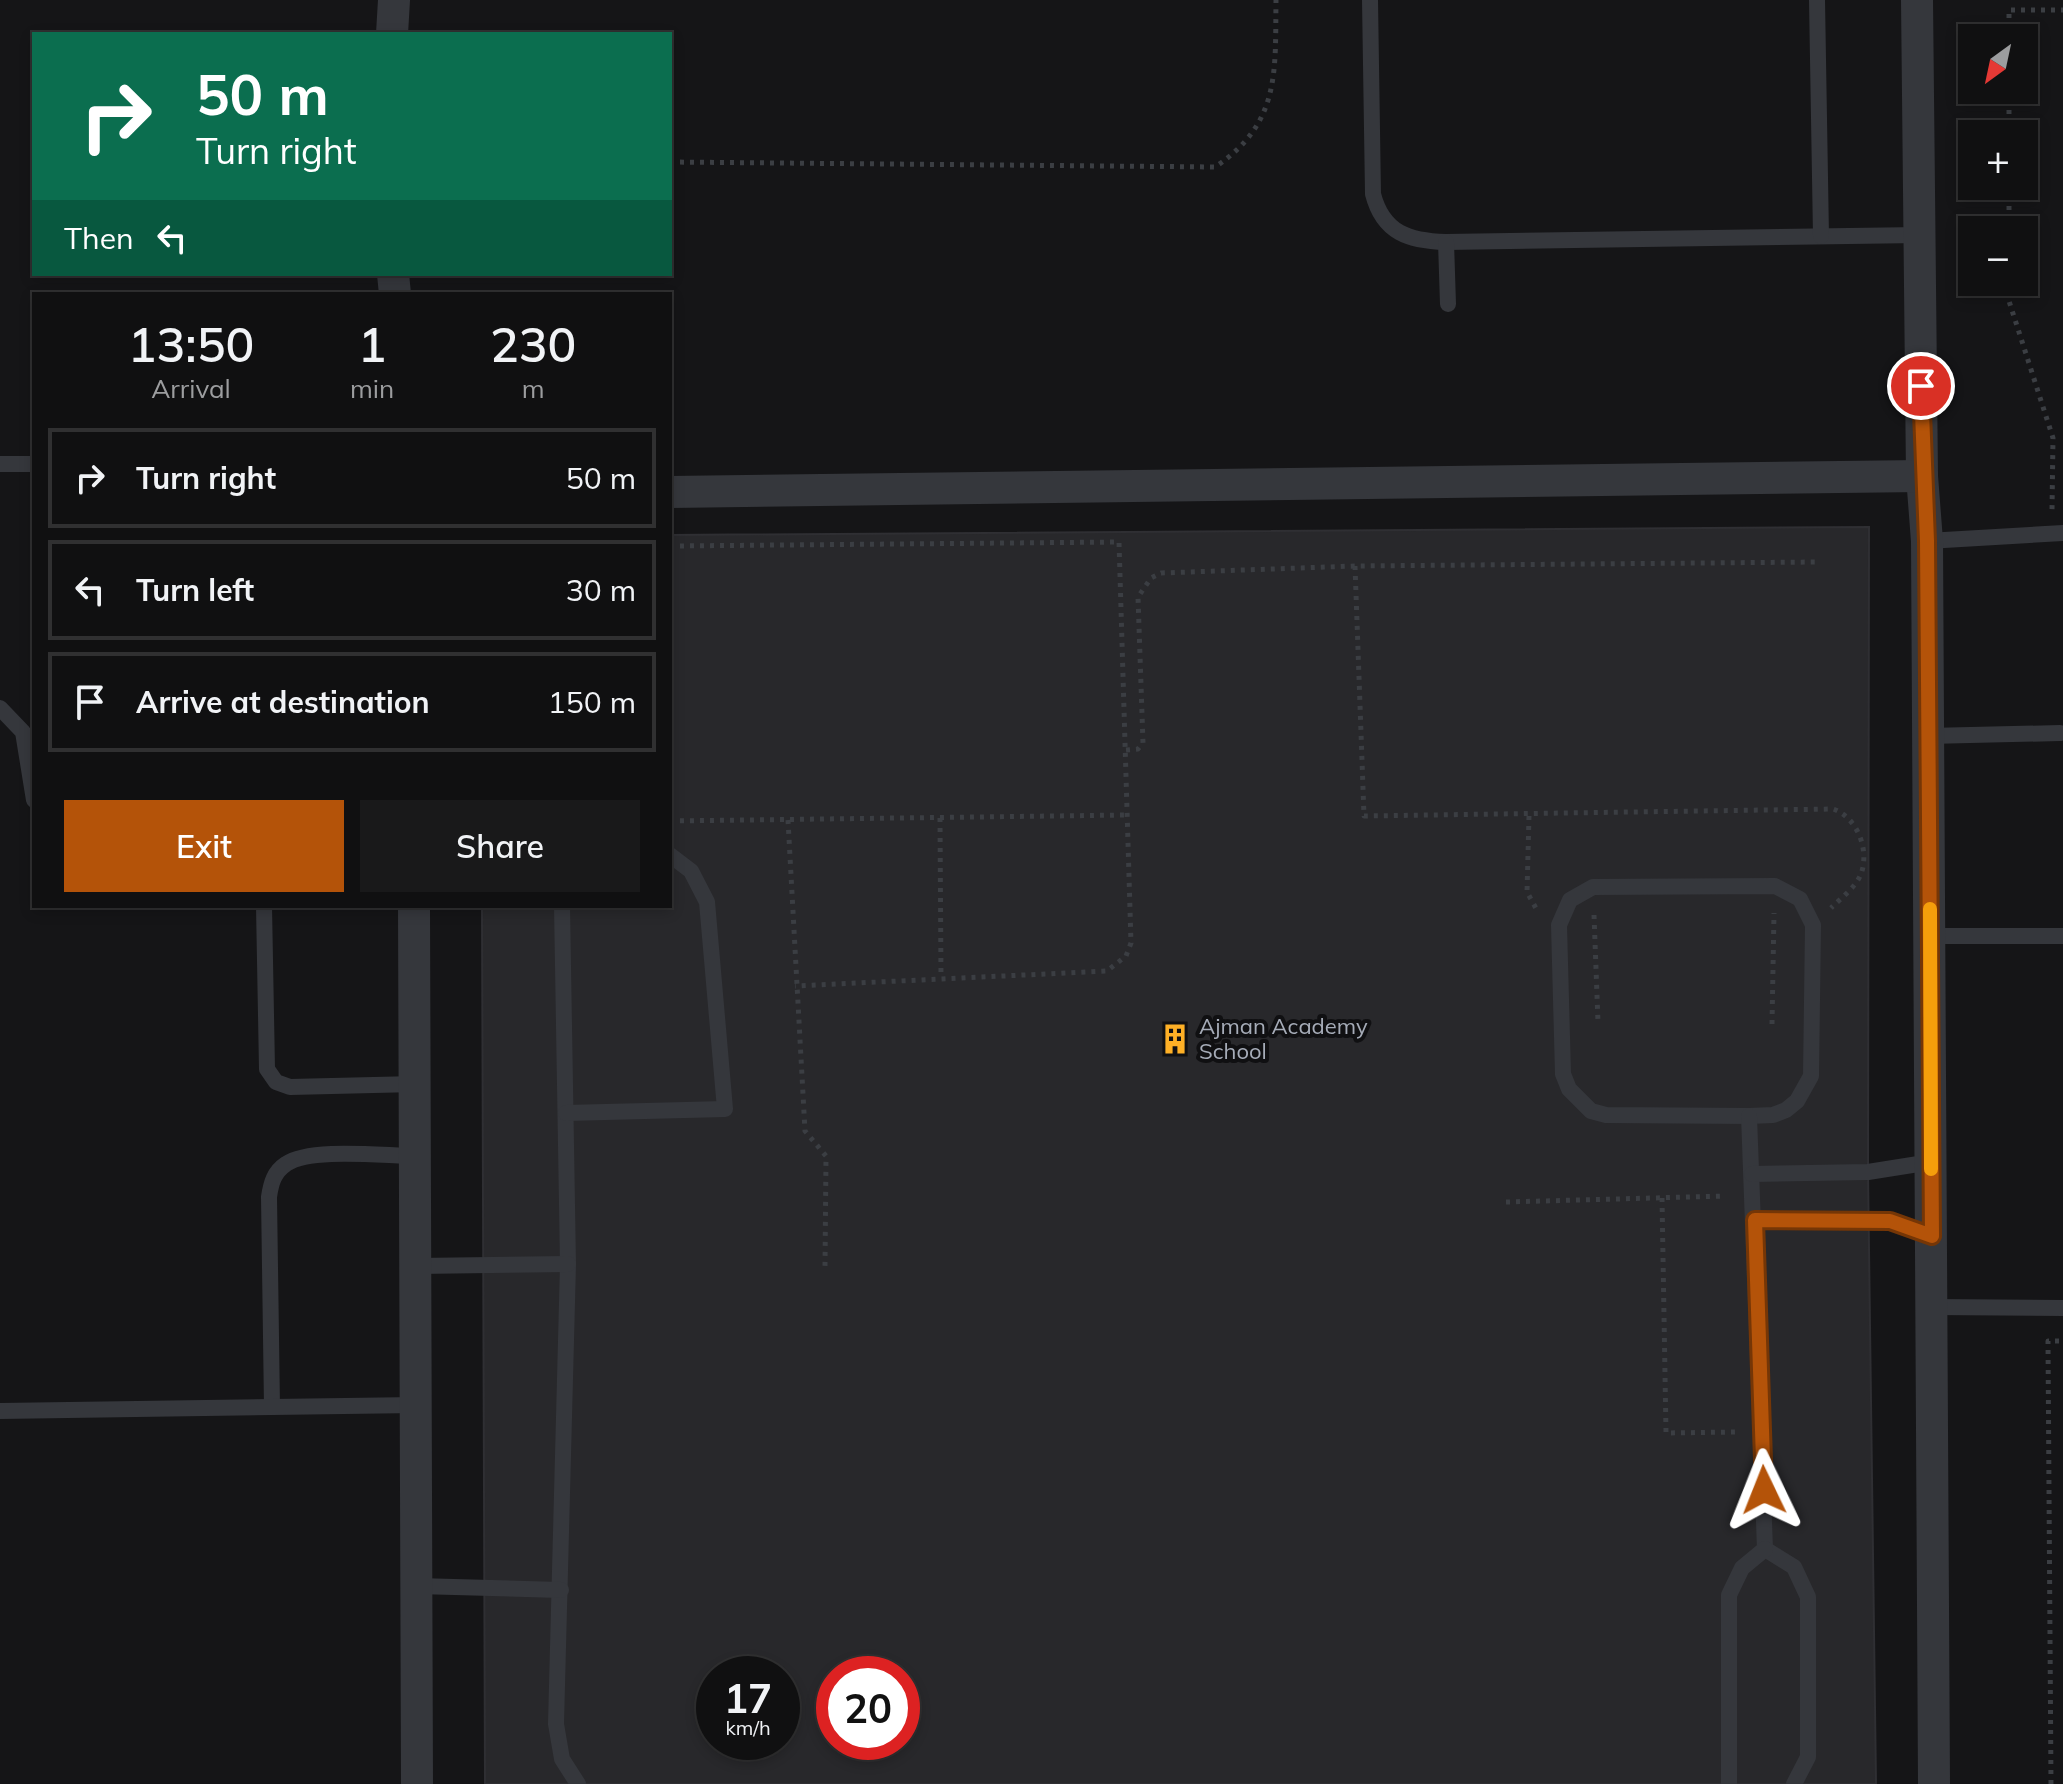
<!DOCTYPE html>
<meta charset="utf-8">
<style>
body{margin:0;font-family:Mulish,sans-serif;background:#19191a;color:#f1f3f6;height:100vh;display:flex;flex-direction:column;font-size:30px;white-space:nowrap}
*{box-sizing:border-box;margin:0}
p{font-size:26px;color:#9c9d9f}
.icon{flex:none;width:44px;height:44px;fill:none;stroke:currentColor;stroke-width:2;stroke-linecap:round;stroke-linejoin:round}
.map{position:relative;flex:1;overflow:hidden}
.drawer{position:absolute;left:32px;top:292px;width:640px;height:616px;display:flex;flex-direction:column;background:#101011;border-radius:0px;box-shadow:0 4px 12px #0003,0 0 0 2px #303031}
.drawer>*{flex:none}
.hud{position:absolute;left:32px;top:32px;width:640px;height:244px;border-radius:0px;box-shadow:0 4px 12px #0003,0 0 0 2px #303031;background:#0b6e4f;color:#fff;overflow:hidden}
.needle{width:52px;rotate:213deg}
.tools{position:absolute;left:1958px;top:24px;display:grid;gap:16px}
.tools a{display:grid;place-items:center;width:80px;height:80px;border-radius:0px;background:#101011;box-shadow:0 4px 12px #0003,0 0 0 2px #303031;font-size:40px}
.speed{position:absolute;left:696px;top:1656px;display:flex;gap:16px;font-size:40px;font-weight:700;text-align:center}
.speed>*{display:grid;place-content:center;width:104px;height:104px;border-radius:50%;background:#101011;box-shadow:0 4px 12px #0003,0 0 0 2px #303031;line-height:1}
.speed small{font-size:20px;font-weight:400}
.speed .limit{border:12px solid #d22;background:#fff;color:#111}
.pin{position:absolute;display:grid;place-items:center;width:68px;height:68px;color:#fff;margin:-34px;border:4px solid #fff;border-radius:50%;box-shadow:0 2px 8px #0007}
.me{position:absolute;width:88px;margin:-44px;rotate:358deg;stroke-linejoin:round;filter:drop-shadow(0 0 6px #0008)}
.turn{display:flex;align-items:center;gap:28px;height:168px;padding:0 32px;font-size:36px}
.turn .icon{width:104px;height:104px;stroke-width:2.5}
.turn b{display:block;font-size:56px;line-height:68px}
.then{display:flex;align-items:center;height:76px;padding:0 32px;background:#0003;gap:16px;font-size:30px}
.eta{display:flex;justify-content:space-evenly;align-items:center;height:136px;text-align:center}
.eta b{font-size:48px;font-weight:600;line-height:56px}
.action{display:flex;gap:16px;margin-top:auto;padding:16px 32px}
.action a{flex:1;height:92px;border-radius:0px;background:#b45309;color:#fff;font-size:32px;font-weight:600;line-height:92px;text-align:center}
.action a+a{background:#19191a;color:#f1f3f6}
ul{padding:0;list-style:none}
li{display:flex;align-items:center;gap:24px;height:100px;margin:0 16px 12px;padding:0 16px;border:4px solid #303031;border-radius:0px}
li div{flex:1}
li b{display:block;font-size:30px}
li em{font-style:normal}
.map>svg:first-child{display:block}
.building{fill:#28282b;stroke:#2f2f33;stroke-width:2;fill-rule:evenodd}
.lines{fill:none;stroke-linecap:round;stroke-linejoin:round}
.path{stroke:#3b3e43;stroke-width:5;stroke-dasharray:4 6;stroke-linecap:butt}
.lane{stroke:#35373c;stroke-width:16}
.street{stroke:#35373c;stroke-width:32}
.route-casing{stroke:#753606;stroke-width:20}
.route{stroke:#b45309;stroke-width:14}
.slow{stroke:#f59e0b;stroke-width:14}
.labels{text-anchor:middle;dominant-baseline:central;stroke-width:8;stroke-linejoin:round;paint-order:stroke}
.poi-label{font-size:22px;fill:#a6acb8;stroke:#101012;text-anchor:start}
</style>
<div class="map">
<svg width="2063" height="1784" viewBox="0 0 2063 1784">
<rect width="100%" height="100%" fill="#151517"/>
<path class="building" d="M1869 527 1868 1172 1876 1784H485L482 906H670V535ZM714 1674H782V1742H714ZM834 1674H902V1742H834Z"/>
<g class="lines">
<g class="path">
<polyline points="2009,38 2009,10 2063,10"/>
<polyline points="2009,90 2009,134"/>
<path d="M670 162 1215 167C1281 123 1275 71 1276 0"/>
<polyline points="2009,186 2009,230"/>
<polyline points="2009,282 2009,301 2053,438 2052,510"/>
<polyline points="670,546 1119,542 1131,943 1126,956 1107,971 795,986"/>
<path d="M1355 566 1364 816 1833 809C1857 817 1870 850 1861 874 1856 887 1841 898 1831 908"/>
<polyline points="1126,750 1138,749 1143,743 1138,597 1151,578 1161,573 1355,566 1816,562"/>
<polyline points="1529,816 1527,892 1538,912"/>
<polyline points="940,818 941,978"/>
<polyline points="788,820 805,1131 826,1156 825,1266"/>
<polyline points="670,821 1128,815"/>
<polyline points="1594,915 1598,1022"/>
<polyline points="1772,1024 1774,913"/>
<polyline points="1662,1198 1666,1433 1735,1432"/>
<polyline points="1506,1202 1725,1196"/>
<polyline points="2051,1784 2048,1341 2063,1341"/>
</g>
<g class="lane">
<path d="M1370 0 1373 194C1383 233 1409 241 1446 242L1920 235"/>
<polyline points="1817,0 1821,236"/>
<polyline points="1446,242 1448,304"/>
<polyline points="0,464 34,464"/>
<polyline points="1927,541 2063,533"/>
<polyline points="0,708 23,732 34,800"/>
<polyline points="1928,736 2060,733"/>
<polygon points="1775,886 1800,899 1813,925 1811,1076 1797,1101 1786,1110 1773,1115 1749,1116 1606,1115 1591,1111 1569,1089 1563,1074 1559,925 1570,900 1593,887"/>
<polyline points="264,906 267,1069 276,1082 290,1087 416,1084"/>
<polyline points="562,906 568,1264 556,1724 562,1759 578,1784"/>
<polyline points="1930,936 2063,936"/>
<polyline points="566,1113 725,1109 707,902 691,871 670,855"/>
<polyline points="1749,1116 1765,1549"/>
<polyline points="1752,1174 1868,1172 1931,1162"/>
<polyline points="1755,1220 1890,1221 1932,1236"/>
<polyline points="417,1266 568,1264"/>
<polyline points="1932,1307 2063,1308"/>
<path d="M272 1407 269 1197C271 1183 274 1172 286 1164 310 1147 385 1156 416 1156"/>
<polyline points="0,1411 417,1405"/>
<polyline points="1765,1549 1794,1567 1808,1597 1808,1757 1794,1784"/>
<polyline points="417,1586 561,1590"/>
<polyline points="1729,1784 1729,1595 1742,1568 1765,1549"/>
</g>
<g class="street">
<polyline points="1917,0 1922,476 1927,541 1934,1784"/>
<polyline points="392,34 394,0"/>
<polyline points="393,274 395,294"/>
<polyline points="670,492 1922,476"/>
<polyline points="414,906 417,1784"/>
</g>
</g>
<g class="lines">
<g class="route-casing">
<polyline id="route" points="1764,1490 1755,1220 1890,1221 1932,1236 1927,541 1921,386"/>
</g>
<use href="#route" class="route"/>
<polyline class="slow" points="1930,909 1931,1169"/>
</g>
<defs>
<g id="building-bare" transform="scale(2.4)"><path d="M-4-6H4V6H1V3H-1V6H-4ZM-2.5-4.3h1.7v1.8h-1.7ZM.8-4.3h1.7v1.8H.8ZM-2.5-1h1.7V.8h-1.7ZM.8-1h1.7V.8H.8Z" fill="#feb026" stroke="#101012" stroke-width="2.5" paint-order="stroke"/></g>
</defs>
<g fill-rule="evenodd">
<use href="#building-bare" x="1175" y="1039"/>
</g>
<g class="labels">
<g class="poi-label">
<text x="1199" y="1026">Ajman Academy<tspan x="1199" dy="25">School</tspan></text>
</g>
</g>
</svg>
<div class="tools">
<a><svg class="needle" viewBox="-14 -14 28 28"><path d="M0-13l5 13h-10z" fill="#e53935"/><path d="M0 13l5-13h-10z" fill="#9c9d9f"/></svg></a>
<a>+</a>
<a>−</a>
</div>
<div class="speed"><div>17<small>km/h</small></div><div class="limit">20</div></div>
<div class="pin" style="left:1921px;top:386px;background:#d93025"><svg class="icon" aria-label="arrive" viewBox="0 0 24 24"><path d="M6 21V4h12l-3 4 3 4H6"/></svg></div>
<svg class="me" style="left:1764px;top:1490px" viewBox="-20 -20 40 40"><path d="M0-17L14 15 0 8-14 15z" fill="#b45309" stroke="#fff" stroke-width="4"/></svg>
<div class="hud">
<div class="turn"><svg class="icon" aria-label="right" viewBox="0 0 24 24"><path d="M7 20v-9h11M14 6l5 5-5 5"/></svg><div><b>50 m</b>Turn right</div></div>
<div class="then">Then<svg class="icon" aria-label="left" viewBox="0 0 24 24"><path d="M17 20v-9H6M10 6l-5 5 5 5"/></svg></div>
</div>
<section class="drawer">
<div class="eta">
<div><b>13:50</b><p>Arrival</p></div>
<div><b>1</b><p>min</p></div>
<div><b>230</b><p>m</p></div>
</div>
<ul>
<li><svg class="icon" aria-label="right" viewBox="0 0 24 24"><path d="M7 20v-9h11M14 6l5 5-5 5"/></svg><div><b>Turn right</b></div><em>50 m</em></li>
<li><svg class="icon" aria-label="left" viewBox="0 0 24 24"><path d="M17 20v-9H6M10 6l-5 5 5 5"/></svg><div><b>Turn left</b></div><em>30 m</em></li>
<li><svg class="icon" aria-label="arrive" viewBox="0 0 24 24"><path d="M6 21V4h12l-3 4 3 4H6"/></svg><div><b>Arrive at destination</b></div><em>150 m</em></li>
</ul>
<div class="action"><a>Exit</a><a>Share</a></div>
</section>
</div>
